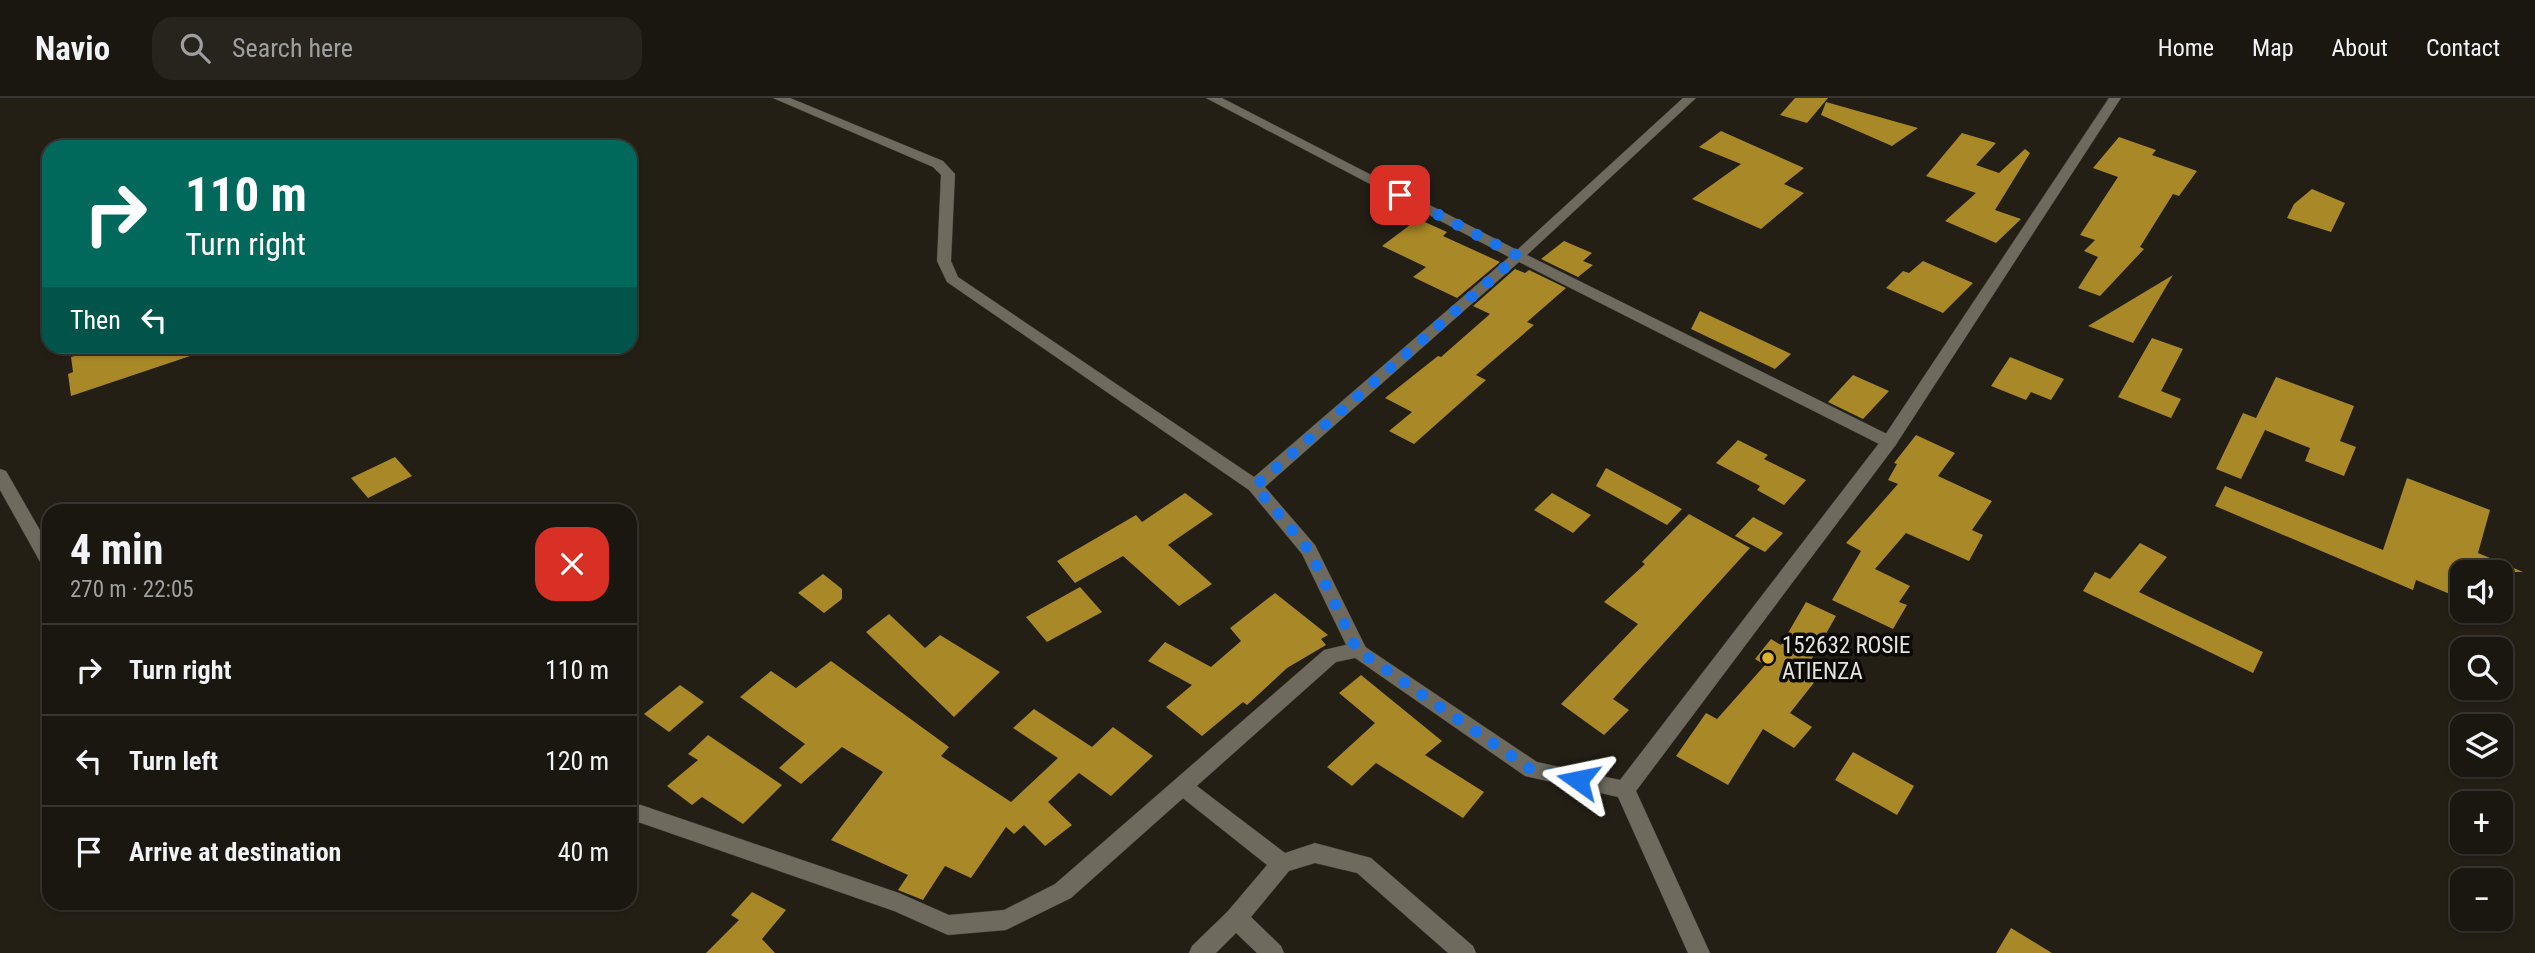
<!DOCTYPE html>
<meta charset="utf-8">
<style>
body{margin:0;font-family:"Roboto Condensed",sans-serif;background:#27241e;color:#f1f3f6;height:100vh;display:flex;flex-direction:column;font-size:26px;white-space:nowrap}
*{box-sizing:border-box;margin:0}
p{font-size:23px;color:#9f9f9f}
.icon{flex:none;width:38px;height:38px;fill:none;stroke:currentColor;stroke-width:2;stroke-linecap:round;stroke-linejoin:round}
.map{position:relative;flex:1;overflow:hidden}
.panel{position:absolute;left:42px;top:406px;width:595px;height:406px;display:flex;flex-direction:column;background:#1a1710;border-radius:21px;box-shadow:0 2px 5px #0004,0 0 0 2px #383630}
.panel>*{flex:none}
.top-card{position:absolute;left:42px;top:42px;width:595px;height:214px;border-radius:21px;box-shadow:0 2px 5px #0004,0 0 0 2px #383630;background:#00695c;color:#fff;overflow:hidden}
.controls{position:absolute;left:2450px;top:462px;display:grid;gap:14px}
.controls a{display:grid;place-items:center;width:63px;height:63px;border-radius:14px;background:#1a1710;box-shadow:0 2px 5px #0004,0 0 0 2px #383630;font-size:35px}
.pin{position:absolute;display:grid;place-items:center;width:60px;height:60px;color:#fff;margin:-30px;border-radius:14px;box-shadow:0 4px 10px #0006}
.me{position:absolute;width:77px;margin:-38px;rotate:282deg;stroke-linejoin:round;filter:drop-shadow(0 0 5px #0008)}
.turn{display:flex;align-items:center;gap:24px;height:147px;padding:0 28px;font-size:32px}
.turn .icon{width:91px;height:91px;stroke-width:2.5}
.turn b{display:block;font-size:49px;line-height:60px}
.then{display:flex;align-items:center;height:66px;padding:0 28px;background:#0003;gap:14px;font-size:26px}
.round{display:grid;place-items:center;flex:none;width:74px;height:74px;border-radius:21px;background:#27241e}
.headline{display:flex;align-items:center;justify-content:space-between;height:119px;padding:0 28px}
h1{font-size:42px;font-weight:700;line-height:52px}
ul{padding:0;list-style:none}
li{display:flex;align-items:center;gap:21px;height:91px;padding:0 28px;border-top:2px solid #383630}
li div{flex:1}
li b{display:block;font-size:26px}
li em{font-style:normal}
header{display:flex;align-items:center;gap:42px;box-sizing:border-box;height:98px;padding:0 35px;background:#1a1710;border-bottom:2px solid #383630}
header strong{font-size:33px}
nav{display:flex;gap:38px;margin-inline-start:auto;font-size:24px}
.search{width:490px;height:63px;background:#27241e;display:flex;align-items:center;gap:18px;box-sizing:border-box;padding:0 24px;border-radius:21px;color:#9f9f9f;font-size:26px}
.map>svg:first-child{display:block}
.building{fill:#a98827}
.lines{fill:none;stroke-linecap:round;stroke-linejoin:round}
.minor-casing{stroke:#3c3932;stroke-width:1}
.tertiary-casing{stroke:#3c3932;stroke-width:1}
.minor{fill:#6e6a5e;fill-rule:evenodd}
.tertiary{fill:#6e6a5e;fill-rule:evenodd}
.route{stroke:#1a73e8;stroke-width:12;stroke-dasharray:0 21.6}
.poi-dot{fill:#dcb233;stroke:#0a0905;stroke-width:2.5}
.labels{text-anchor:middle;dominant-baseline:central;stroke-width:7;stroke-linejoin:round;paint-order:stroke}
.poi-label{font-size:23px;fill:#e5e3dc;stroke:#0a0905;text-anchor:start}
</style>
<header>
<strong>Navio</strong>
<div class="search"><svg class="icon" aria-label="search" viewBox="0 0 24 24"><circle cx="10" cy="10" r="6"/><path d="M15 15l6 6"/></svg>Search here</div>
<nav><a>Home</a><a>Map</a><a>About</a><a>Contact</a></nav>
</header>
<div class="map">
<svg width="2535" height="855" viewBox="0 0 2535 855">
<rect width="100%" height="100%" fill="#231f15"/>
<g class="building">
<polygon points="1795,0 1828,0 1807,25 1780,17"/>
<polygon points="1826,4 1918,30 1892,48 1821,17"/>
<polygon points="1721,33 1804,70 1784,86 1804,95 1761,131 1692,101 1741,66 1699,49"/>
<polygon points="1962,35 1996,45 1976,67 1999,75 2025,51 2030,55 1995,112 2021,121 1996,145 1945,123 1976,95 1926,78"/>
<polygon points="2119,39 2156,52 2152,57 2197,73 2179,98 2173,96 2140,149 2144,151 2100,198 2078,190 2098,159 2084,153 2095,142 2080,137 2118,79 2093,70"/>
<polygon points="2312,91 2345,105 2331,134 2287,120 2294,106"/>
<polygon points="1418,121 1447,134 1443,138 1500,164 1457,200 1413,179 1426,169 1382,148"/>
<polygon points="1564,143 1592,155 1583,163 1593,167 1578,179 1541,161"/>
<polygon points="1923,163 1973,185 1943,215 1886,190 1903,173 1909,175"/>
<polygon points="1515,171 1525,175 1529,172 1566,190 1527,224 1534,227 1476,277 1486,282 1414,346 1389,333 1412,314 1385,300 1438,258 1441,259 1490,216 1473,208"/>
<polygon points="2173,177 2133,245 2088,228"/>
<polygon points="1700,213 1791,256 1775,271 1691,231"/>
<polygon points="2152,240 2183,251 2161,293 2181,301 2171,320 2118,299"/>
<polygon points="106,248 207,248 208,252 71,298 68,276 73,274 71,259"/>
<polygon points="2010,259 2064,281 2051,302 2031,294 2026,302 1991,288"/>
<polygon points="1853,277 1889,293 1863,321 1828,304"/>
<polygon points="2276,279 2354,308 2340,343 2356,349 2344,378 2305,363 2310,350 2265,332 2241,381 2216,371 2243,315 2256,320"/>
<polygon points="1916,337 1955,355 1938,378 1992,403 1972,432 1983,437 1969,463 1906,435 1875,471 1910,488 1899,504 1907,507 1893,531 1832,502 1861,453 1846,445 1898,386 1888,382 1897,366 1894,365"/>
<polygon points="1738,342 1768,357 1764,361 1806,382 1784,407 1757,392 1760,388 1716,365"/>
<polygon points="395,359 412,378 368,400 351,380"/>
<polygon points="1606,370 1682,411 1667,427 1596,388"/>
<polygon points="2407,380 2490,412 2478,455 2523,474 2462,474 2462,501 2416,482 2413,492 2215,408 2225,388 2383,452"/>
<polygon points="1185,395 1213,416 1168,447 1212,486 1179,508 1123,458 1075,485 1057,463 1136,417 1142,424"/>
<polygon points="1552,395 1591,417 1573,435 1534,412"/>
<polygon points="1689,416 1750,450 1613,601 1629,612 1604,637 1561,606 1638,526 1604,504 1645,466 1642,464"/>
<polygon points="1753,419 1783,435 1765,454 1735,438"/>
<polygon points="2140,445 2167,459 2139,494 2263,554 2253,575 2083,493 2095,474 2110,481"/>
<polygon points="823,476 842,491 842,501 824,515 798,495"/>
<polygon points="1080,489 1102,514 1047,544 1026,519"/>
<polygon points="1275,495 1328,537 1321,541 1326,547 1287,570 1247,607 1243,604 1202,638 1166,609 1192,587 1148,563 1165,544 1211,569 1241,543 1230,530"/>
<polygon points="1806,504 1836,518 1810,564 1824,572 1790,615 1812,629 1794,650 1763,631 1728,687 1676,658 1706,615 1717,621 1765,567 1755,561 1771,541 1781,547"/>
<polygon points="889,516 925,550 940,537 1000,574 954,619 866,534"/>
<polygon points="831,563 949,649 941,658 1011,704 1058,660 1013,630 1034,611 1092,649 1113,629 1153,658 1111,698 1079,675 1048,704 1072,727 1045,748 1024,727 1014,736 1006,729 971,780 945,768 923,802 898,792 908,777 831,742 883,674 842,649 801,686 779,670 805,646 740,599 771,573 796,590"/>
<polygon points="1361,577 1442,643 1425,657 1484,694 1463,720 1376,665 1352,688 1327,669 1375,625 1339,595"/>
<polygon points="680,587 704,604 669,634 644,616"/>
<polygon points="708,637 782,687 743,726 702,699 692,707 667,688 698,662 688,656"/>
<polygon points="1853,654 1914,688 1897,717 1835,682"/>
<polygon points="752,794 786,812 762,841 775,855 706,855 739,822 731,817"/>
<polygon points="2011,830 2052,855 1996,855"/>
</g>
<g class="lines">
<g class="minor-casing">
<g id="minor">
<polygon points="773,0 790,0 943,63 955,76 951,163 958,179 1254,379 1509,159 1206,0 1222,0 1517,152 1683,0 1696,0 1527,157 1895,340 1897,344 1895,348 1883,348 1519,164 1265,389 1315,447 1367,552 1365,557 1358,560 1351,557 1302,456 1249,392 947,184 937,163 941,77 933,69"/>
<polygon points="1182,679 1189,682 1285,755 1315,745 1371,760 1473,848 1476,855 1448,855 1357,775 1315,765 1289,773 1251,819 1281,848 1284,855 1257,855 1236,835 1216,855 1189,855 1192,848 1228,813 1267,767 1175,694 1172,688 1175,682"/>
</g>
</g>
<g class="tertiary-casing">
<g id="tertiary">
<polygon points="2109,0 2121,0 1895,348 1636,693 1710,855 1688,855 1618,699 1525,678 1355,560 1336,564 1071,800 1006,832 948,837 894,813 641,725 630,724 630,706 641,707 899,795 949,817 1004,812 1055,786 1324,552 1358,544 1537,664 1620,682 1883,340"/>
<polygon points="0,371 6,373 49,448 49,471 43,469 0,392"/>
</g>
</g>
<use href="#minor" class="minor"/>
<use href="#tertiary" class="tertiary"/>
</g>
<g class="lines">
<polyline class="route" points="1400,97 1518,158 1255,388 1309,452 1357,552 1532,672 1578,682"/>
</g>
<circle class="poi-dot" cx="1768" cy="560" r="7"/>
<g class="labels">
<g class="poi-label">
<text x="1782" y="547">152632 ROSIE<tspan x="1782" dy="26">ATIENZA</tspan></text>
</g>
</g>
</svg>
<div class="controls">
<a><svg class="icon" aria-label="sound" viewBox="0 0 24 24"><path d="M4 9h4l5-4v14l-5-4H4zM17 9q2 3 0 6"/></svg></a>
<a><svg class="icon" aria-label="search" viewBox="0 0 24 24"><circle cx="10" cy="10" r="6"/><path d="M15 15l6 6"/></svg></a>
<a><svg class="icon" aria-label="layers" viewBox="0 0 24 24"><path d="M12 4l9 5-9 5-9-5zM3 14l9 5 9-5"/></svg></a>
<a>+</a>
<a>−</a>
</div>
<div class="pin" style="left:1400px;top:97px;background:#d93025"><svg class="icon" aria-label="arrive" viewBox="0 0 24 24"><path d="M6 21V4h12l-3 4 3 4H6"/></svg></div>
<svg class="me" style="left:1578px;top:682px" viewBox="-20 -20 40 40"><path d="M0-17L14 15 0 8-14 15z" fill="#1a73e8" stroke="#fff" stroke-width="4"/></svg>
<div class="top-card">
<div class="turn"><svg class="icon" aria-label="right" viewBox="0 0 24 24"><path d="M7 20v-9h11M14 6l5 5-5 5"/></svg><div><b>110 m</b>Turn right</div></div>
<div class="then">Then<svg class="icon" aria-label="left" viewBox="0 0 24 24"><path d="M17 20v-9H6M10 6l-5 5 5 5"/></svg></div>
</div>
<section class="panel">
<div class="headline"><div><h1>4 min</h1><p>270 m · 22:05</p></div><a class="round" style="background:#d93025;color:#fff"><svg class="icon" aria-label="close" viewBox="0 0 24 24"><path d="M6 6l12 12M18 6L6 18"/></svg></a></div>
<ul>
<li><svg class="icon" aria-label="right" viewBox="0 0 24 24"><path d="M7 20v-9h11M14 6l5 5-5 5"/></svg><div><b>Turn right</b></div><em>110 m</em></li>
<li><svg class="icon" aria-label="left" viewBox="0 0 24 24"><path d="M17 20v-9H6M10 6l-5 5 5 5"/></svg><div><b>Turn left</b></div><em>120 m</em></li>
<li><svg class="icon" aria-label="arrive" viewBox="0 0 24 24"><path d="M6 21V4h12l-3 4 3 4H6"/></svg><div><b>Arrive at destination</b></div><em>40 m</em></li>
</ul>
</section>
</div>
